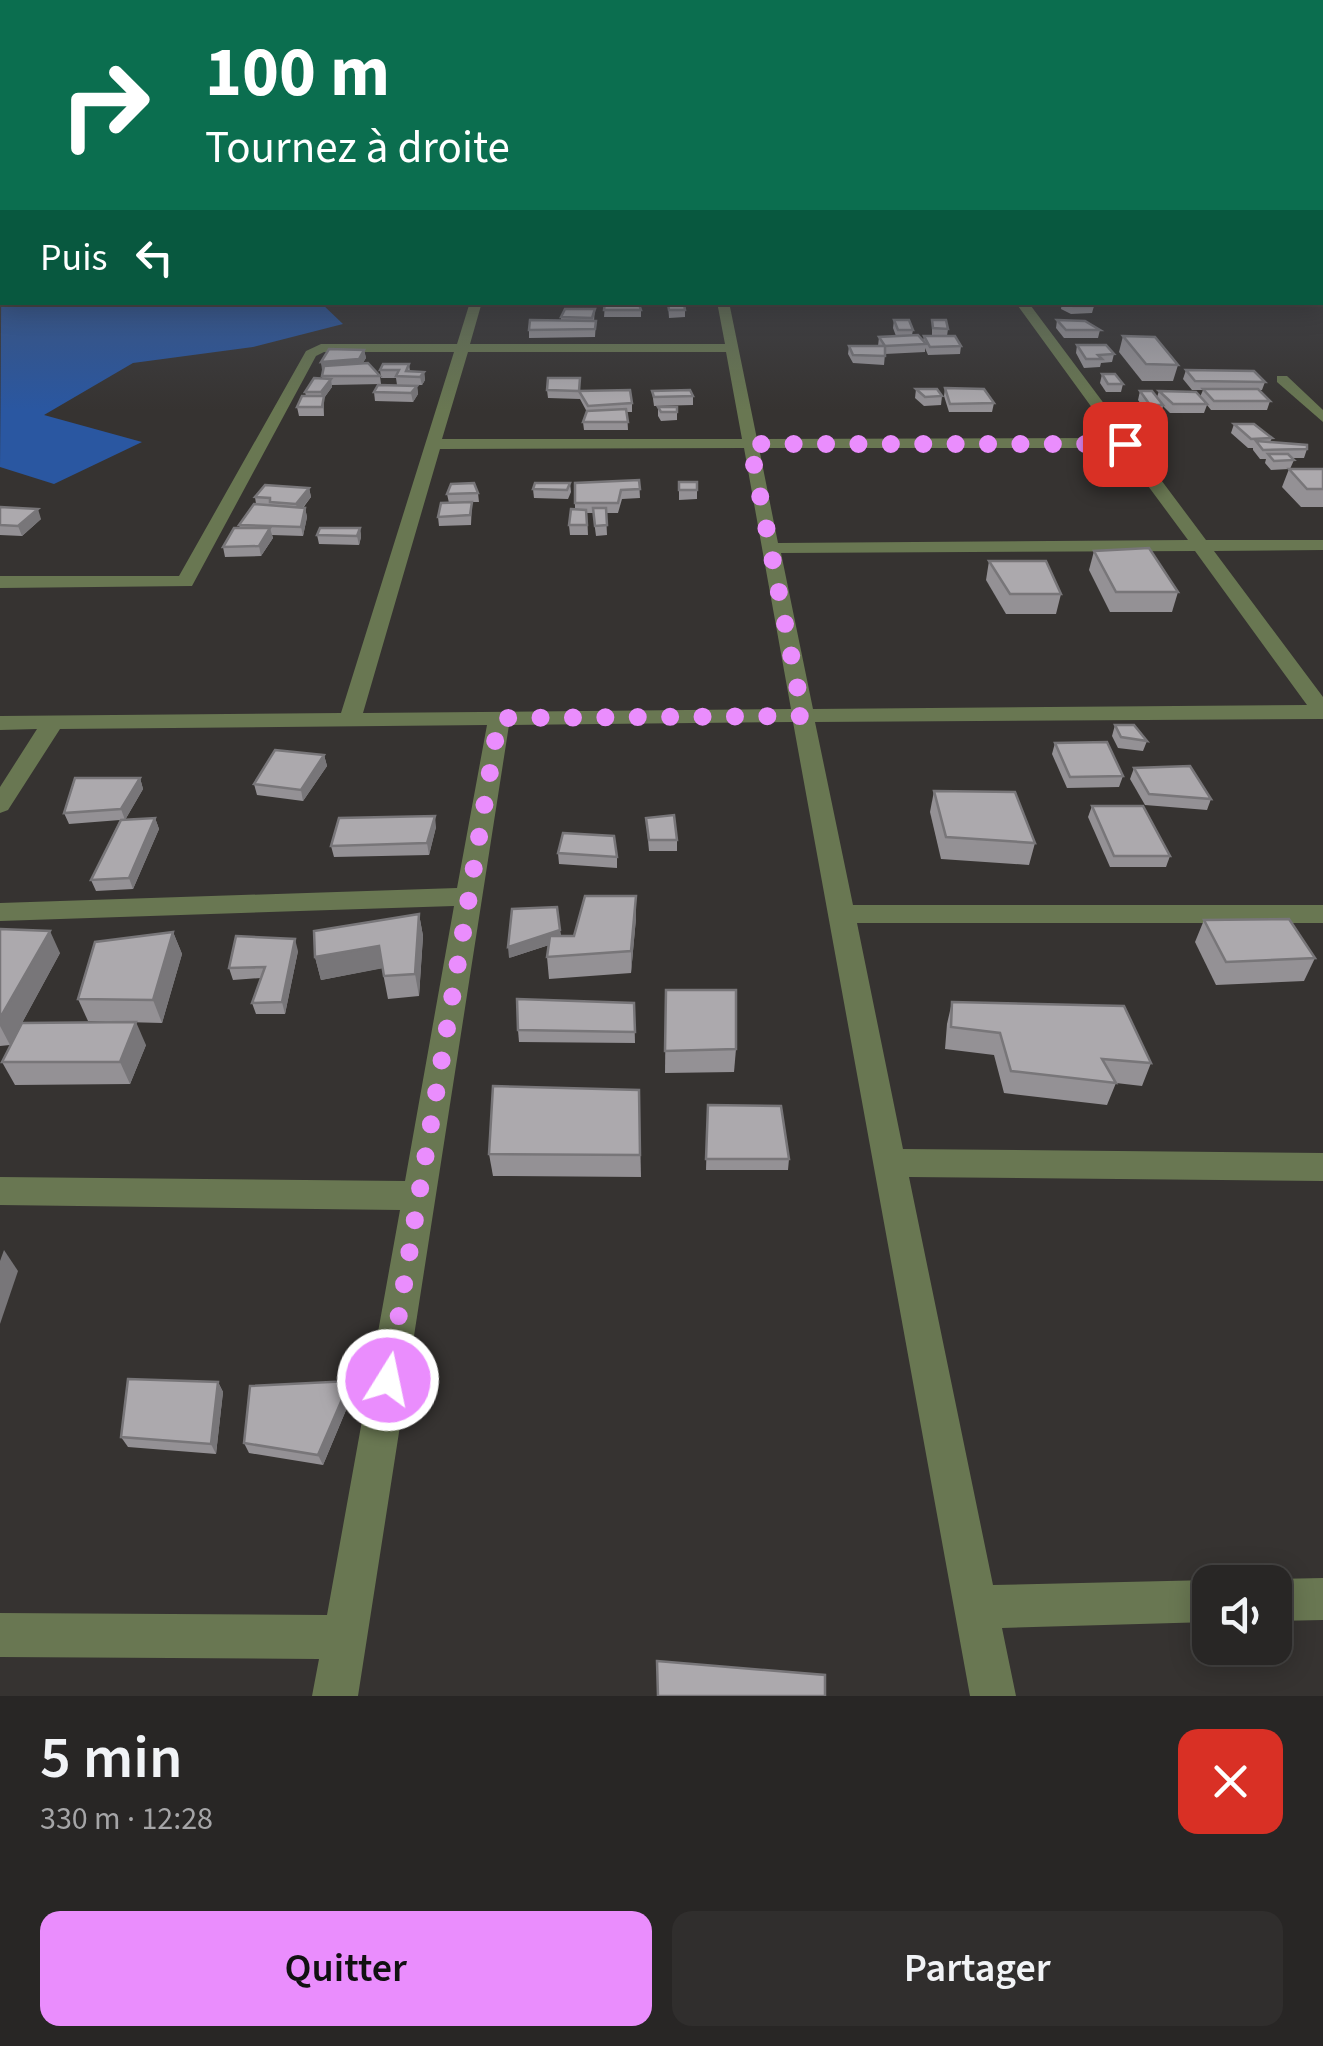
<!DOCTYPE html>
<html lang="fr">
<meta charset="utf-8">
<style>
body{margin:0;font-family:"Source Sans 3",sans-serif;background:#302e2d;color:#f1f3f6;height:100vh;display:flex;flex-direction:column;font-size:38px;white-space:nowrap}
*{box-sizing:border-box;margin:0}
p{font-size:32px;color:#a5a5a7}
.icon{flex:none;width:55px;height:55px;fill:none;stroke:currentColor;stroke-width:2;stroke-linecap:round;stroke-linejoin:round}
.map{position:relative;height:1696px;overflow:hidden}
.panel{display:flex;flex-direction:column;background:#282625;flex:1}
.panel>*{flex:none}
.hud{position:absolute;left:0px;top:0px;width:1325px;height:305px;box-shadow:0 5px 25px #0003,0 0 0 2px #444342;background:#0b6e4f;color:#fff;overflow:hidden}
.tools{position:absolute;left:1192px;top:1565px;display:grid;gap:20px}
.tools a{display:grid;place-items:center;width:100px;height:100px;border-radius:20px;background:#282625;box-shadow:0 5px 25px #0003,0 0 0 2px #444342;font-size:50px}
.pin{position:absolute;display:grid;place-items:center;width:85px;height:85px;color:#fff;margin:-42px;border-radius:20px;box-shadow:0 5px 15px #0006}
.me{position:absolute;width:110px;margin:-55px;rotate:10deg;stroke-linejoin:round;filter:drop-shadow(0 0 8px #0008)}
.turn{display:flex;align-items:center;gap:35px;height:210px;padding:0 40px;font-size:45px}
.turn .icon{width:130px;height:130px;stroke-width:2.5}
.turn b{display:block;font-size:70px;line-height:85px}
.then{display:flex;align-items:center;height:95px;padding:0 40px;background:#0003;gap:20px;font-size:38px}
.round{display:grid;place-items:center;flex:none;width:105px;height:105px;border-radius:20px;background:#302e2d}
.summary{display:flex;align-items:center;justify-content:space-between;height:170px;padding:0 40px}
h1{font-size:60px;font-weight:600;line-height:75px}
.action{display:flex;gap:20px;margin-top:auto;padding:20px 40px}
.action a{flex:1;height:115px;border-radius:20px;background:#ea8dfd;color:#111;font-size:40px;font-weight:600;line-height:115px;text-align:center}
.action a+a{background:#302e2d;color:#f1f3f6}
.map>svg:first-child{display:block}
.water{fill:#2a57a1}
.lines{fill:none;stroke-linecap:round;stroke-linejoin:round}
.minor{fill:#697752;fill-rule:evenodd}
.wall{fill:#949195}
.shaded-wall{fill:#787679}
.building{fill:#aca9ad;stroke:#787679;stroke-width:2.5}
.route{stroke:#ea8dfd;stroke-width:18;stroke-dasharray:0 32.4}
</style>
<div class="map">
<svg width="1323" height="1696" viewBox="0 0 1323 1696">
<rect width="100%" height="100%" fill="#363331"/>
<polygon class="water" points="2,188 2,302 321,303 343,324 253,347 133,363 44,415 142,442 54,484 0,467"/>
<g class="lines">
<g class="minor">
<rect x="1322" y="246" width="1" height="6"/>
<path d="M470 302H482L470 344H725L717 302H729L757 439 1114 438 1015 302H1028L1206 540H1323V550L1214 551 1323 697V719L815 722 853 905H1323V923H857L903 1149 1323 1153V1181L909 1177 993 1585 1210 1580 1217 1582H1210V1622L1002 1628 1016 1696H970L793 722 509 725 358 1696H312L319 1659 0 1657V1613L327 1615 400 1210 0 1205V1177L405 1181 454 906 0 921V903L457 888 487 725 60 729 8 810 0 813V787L37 729 0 730V716L341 713 454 352H324L316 356 192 586 0 588V576H179L306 351 321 344H457ZM468 352H726L742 439H442ZM744 448 791 709 363 713 440 449ZM759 448H1120L1188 540 778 543ZM1195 551 1307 705 813 709 781 553Z"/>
<polygon points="1277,376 1287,376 1323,410 1323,422 1277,382"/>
<polygon points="1323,1578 1323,1620 1275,1621 1275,1582 1266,1582 1275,1579"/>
</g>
</g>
<g class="wall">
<polygon points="362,302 394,302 394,306 362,307"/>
<polygon points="567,302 632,302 641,310 641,317 604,317 605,304 567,304"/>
<polygon points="1062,302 1094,306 1092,313 1071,314 1061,309"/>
<polygon points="668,304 685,310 685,317 669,318"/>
<polygon points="595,309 594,321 596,321 595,337 529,338 529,330 561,321 561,317"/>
<polygon points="894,320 913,330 912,335 923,341 924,336 932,336 932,320 948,329 947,336 961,346 960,354 928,355 925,348 925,352 885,354 884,365 853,363 848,354 849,346 878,346 879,337 896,336 893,328"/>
<polygon points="1057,320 1100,330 1098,338 1064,338 1056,328"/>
<polygon points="1123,336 1178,365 1173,381 1142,381 1119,352"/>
<polygon points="1077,345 1114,354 1112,362 1101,363 1100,367 1084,368 1076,353"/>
<polygon points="364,350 366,358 362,364 380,376 381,384 332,385 332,387 324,398 324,416 299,416 297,407 306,396 305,392 322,378 323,370 321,362"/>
<polygon points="409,364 410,371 424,372 425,380 422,385 397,385 396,378 381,378 380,370"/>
<polygon points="1186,370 1265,382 1262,390 1259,390 1270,401 1267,410 1211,410 1207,405 1204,413 1170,413 1163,406 1161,414 1148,414 1138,400 1140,391 1157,397 1159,391 1200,397 1203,390 1192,390 1183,379"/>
<polygon points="1102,374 1123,384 1121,392 1106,392 1100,383"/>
<polygon points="417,386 418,394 413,402 375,401 374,392"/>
<polygon points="945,388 994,403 992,412 949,412 944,396"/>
<polygon points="916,389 942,396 941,405 924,406 915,398"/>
<polygon points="547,390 580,391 632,403 632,412 627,412 628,430 584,430 583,422 587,412 580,399 548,398"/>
<polygon points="652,391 693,396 693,405 654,406"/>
<polygon points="658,407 677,407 677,420 661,421 658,416"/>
<polygon points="1234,424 1272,438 1270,442 1307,449 1304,458 1292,458 1294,460 1290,469 1323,469 1323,507 1301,507 1282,487 1289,469 1271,470 1265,463 1266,459 1260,459 1253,450 1253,448 1248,448 1231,433"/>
<polygon points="639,480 640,498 622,499 618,513 606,513 607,535 596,536 593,513 587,513 588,535 570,535 569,525 575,509 575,483"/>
<polygon points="679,482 697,482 697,499 679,500"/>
<polygon points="570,483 571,492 568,499 534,498 533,489"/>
<polygon points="309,488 311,497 303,508 305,508 307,517 303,536 272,535 273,538 261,556 225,557 223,547 240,528 239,525 256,504 255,497"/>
<polygon points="478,493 479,502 472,502 471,525 439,526 438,517 449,503 447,494"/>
<polygon points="0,507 41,519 22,536 0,535"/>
<polygon points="360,528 361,537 359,545 319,544 317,535"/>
<polygon points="1094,551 1178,592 1172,612 1110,612 1089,570"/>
<polygon points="989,561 1061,594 1056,614 1006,614 986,580"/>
<polygon points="1115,725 1147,741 1143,751 1118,748 1112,736"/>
<polygon points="1055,743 1123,776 1119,787 1067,788 1052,754"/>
<polygon points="324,755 327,766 303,801 257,795 254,784"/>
<polygon points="1134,768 1211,799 1207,810 1145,805 1130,779"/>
<polygon points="140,778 143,789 125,820 155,818 159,829 133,889 96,891 91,880 120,820 69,824 64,813"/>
<polygon points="934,791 1035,843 1029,865 941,859 930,812"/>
<polygon points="1092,806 1170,856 1166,867 1110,867 1088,817"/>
<polygon points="646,818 677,840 677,851 649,851"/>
<polygon points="436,827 429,855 334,857 331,846"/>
<polygon points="558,853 617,857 617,868 559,864"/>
<polygon points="636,896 636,918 631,973 549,979 547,957 549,945 509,958 560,930 561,936 574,936"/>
<polygon points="419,914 423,936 419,996 388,999 382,968 321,980 315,957"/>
<polygon points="1204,920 1315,958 1304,981 1216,985 1195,942"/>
<polygon points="0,929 60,953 10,1045 0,1046"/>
<polygon points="173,932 182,954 162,1023 88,1021 78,999"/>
<polygon points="298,951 285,1014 256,1014 252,1003 261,978 233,980 229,968"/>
<polygon points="666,990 736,1049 734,1072 665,1073"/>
<polygon points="952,1002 1151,1063 1142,1086 1116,1083 1107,1105 1004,1093 994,1055 945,1049 947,1024"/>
<polygon points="634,1003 635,1043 519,1042 518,1030"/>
<polygon points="146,1045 130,1084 15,1085 2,1062"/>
<polygon points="639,1090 641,1177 493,1176 489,1154"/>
<polygon points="708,1105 789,1159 788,1170 706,1170"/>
<polygon points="218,1382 223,1392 216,1454 128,1447 121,1437"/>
<polygon points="354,1391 323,1465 249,1453 244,1443"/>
</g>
<g class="shaded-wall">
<polygon points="364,350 366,358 360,367 322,370 321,362"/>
<polygon points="424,372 425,380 422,385 420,377"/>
<polygon points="331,379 332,387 324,398 324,416 321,392"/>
<polygon points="417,386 418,394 413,402 411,393"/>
<polygon points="309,488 311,497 298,513 296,504"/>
<polygon points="305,508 307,517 303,536 301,527"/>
<polygon points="38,509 41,519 22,536 18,526"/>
<polygon points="270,528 273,538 261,556 259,546"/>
<polygon points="360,528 361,537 359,545 357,536"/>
<polygon points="324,755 327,766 303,801 301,790"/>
<polygon points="140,778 143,789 125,820 121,809"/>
<polygon points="435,816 436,827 429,855 427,843"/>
<polygon points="155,818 159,829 133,889 129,878"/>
<polygon points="636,896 636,918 631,973 631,951"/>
<polygon points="419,914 423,936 419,996 415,974"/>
<polygon points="560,930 561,941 509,958 508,947"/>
<polygon points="50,931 60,953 10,1045 0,1026 0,1018"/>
<polygon points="173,932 182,954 162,1023 153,1000"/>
<polygon points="295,939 298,951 285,1014 282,1002"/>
<polygon points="379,946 384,968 321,980 315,957"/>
<polygon points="136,1022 146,1045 130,1084 120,1062"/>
<polygon points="4,1250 18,1271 0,1324 0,1261"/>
<polygon points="350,1381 354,1391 323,1465 318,1455"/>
<polygon points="218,1382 223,1392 216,1454 211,1444"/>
</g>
<g class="building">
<polygon points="605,302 630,302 639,304 641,310 604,310"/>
<polygon points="1064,302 1082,302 1094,306 1073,306"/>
<polygon points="668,304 684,304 685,310 669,310"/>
<polygon points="565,309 595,309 592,318 561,317"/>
<polygon points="530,320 596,321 595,329 529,330"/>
<polygon points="894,320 909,320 913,330 898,330"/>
<polygon points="932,320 946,320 948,329 933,328"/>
<polygon points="1057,320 1085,321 1100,330 1066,330"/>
<polygon points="918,335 926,344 885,346 885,356 853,355 849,346 885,346 879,337"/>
<polygon points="924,336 955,336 961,346 930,347"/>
<polygon points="1123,336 1155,337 1178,365 1146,364"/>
<polygon points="1077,345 1106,345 1114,354 1098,355 1102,359 1086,359"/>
<polygon points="329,349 364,350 359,359 321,362"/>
<polygon points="368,363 380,376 322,376 324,366"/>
<polygon points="383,364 409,364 406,371 424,372 420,377 396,376 399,370 380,370"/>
<polygon points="1186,370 1254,371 1265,382 1195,381"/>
<polygon points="1102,374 1115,374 1123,384 1108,384"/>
<polygon points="314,378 331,379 321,392 305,392"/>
<polygon points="548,378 580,378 579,391 630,390 632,403 588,406 579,391 547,390"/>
<polygon points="378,385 417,386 411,393 374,392"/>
<polygon points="945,388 984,389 994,403 950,404"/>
<polygon points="916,389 937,389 942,396 925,397"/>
<polygon points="1203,389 1258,389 1270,401 1214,401"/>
<polygon points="690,390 693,396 654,397 652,391"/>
<polygon points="1140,391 1152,391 1163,405 1150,405"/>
<polygon points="1159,391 1196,392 1207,404 1173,404"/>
<polygon points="302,396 324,396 322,407 297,407"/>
<polygon points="658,407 677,407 677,412 661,412"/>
<polygon points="626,409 628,422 583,422 587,411"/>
<polygon points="1234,424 1254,424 1272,438 1251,439"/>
<polygon points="1256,441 1307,445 1307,449 1263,450"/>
<polygon points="1268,454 1288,454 1294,460 1274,461"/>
<polygon points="1289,469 1323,469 1323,489 1307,489"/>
<polygon points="639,480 640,489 621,490 618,503 575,503 575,483"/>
<rect x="679" y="482" width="18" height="8"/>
<polygon points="474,483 478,493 447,494 451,484"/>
<polygon points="535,483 570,483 567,490 533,489"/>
<polygon points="265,485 309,488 296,504 270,502 270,498 255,497"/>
<polygon points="472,502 470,515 438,517 441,503"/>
<polygon points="254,504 305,508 301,527 239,525"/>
<polygon points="0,507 38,509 18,526 0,525"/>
<polygon points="593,508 606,508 607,525 595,526"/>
<polygon points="571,509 586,510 587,525 569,525"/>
<polygon points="234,528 270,528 259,546 223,547"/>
<polygon points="320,528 360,528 357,536 317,535"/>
<polygon points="1149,548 1178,592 1116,592 1094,551"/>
<polygon points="989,561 1046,561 1061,594 1010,594"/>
<polygon points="1115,725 1134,725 1147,741 1121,737"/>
<polygon points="1107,742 1123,776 1070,777 1055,743"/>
<polygon points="275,750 324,755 301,790 254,784"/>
<polygon points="1190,766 1211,799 1149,794 1134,768"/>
<polygon points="75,778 140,778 121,809 64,813"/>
<polygon points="934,791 1015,792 1035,843 946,837"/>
<polygon points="1092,806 1143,806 1170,856 1114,856"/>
<polygon points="674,815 677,840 649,840 646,818"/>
<polygon points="435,816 427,843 331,846 339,818"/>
<polygon points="155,818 129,878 91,880 121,820"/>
<polygon points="563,833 614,836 617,857 558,853"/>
<polygon points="585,896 636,896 631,951 547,957 550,936 574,936"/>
<polygon points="557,907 560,930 508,947 512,909"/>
<polygon points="419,914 415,974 384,976 379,946 315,957 314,931"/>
<polygon points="1289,919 1315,958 1226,962 1204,920"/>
<polygon points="0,929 50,931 0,1018"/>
<polygon points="173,932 153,1000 78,999 95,942"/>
<polygon points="236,936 295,939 282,1002 252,1003 265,967 229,968"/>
<polygon points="666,990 736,990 736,1049 665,1051"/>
<polygon points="517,999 634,1003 635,1032 518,1030"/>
<polygon points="952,1002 1124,1006 1151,1063 1102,1059 1116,1083 1011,1071 1000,1033 951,1027"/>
<polygon points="136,1022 120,1062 2,1062 22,1023"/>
<polygon points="493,1086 639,1090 640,1155 489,1154"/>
<polygon points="708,1105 781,1106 789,1159 706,1159"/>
<polygon points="128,1379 218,1382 211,1444 121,1437"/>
<polygon points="350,1381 318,1455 244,1443 250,1386"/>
<polygon points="657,1661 825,1675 825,1696 658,1696"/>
</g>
<linearGradient id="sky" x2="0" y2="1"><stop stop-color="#1e1c1b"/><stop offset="0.42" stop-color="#4c505a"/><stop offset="1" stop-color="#4c505a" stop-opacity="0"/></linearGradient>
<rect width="1323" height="410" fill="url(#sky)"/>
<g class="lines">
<polyline class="route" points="388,1380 499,718 803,716 750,444 1125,444"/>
</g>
</svg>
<div class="tools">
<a><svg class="icon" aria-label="sound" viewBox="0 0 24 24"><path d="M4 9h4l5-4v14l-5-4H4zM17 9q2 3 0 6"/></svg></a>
</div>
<div class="pin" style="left:1125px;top:444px;background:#d93025"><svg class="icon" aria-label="arrive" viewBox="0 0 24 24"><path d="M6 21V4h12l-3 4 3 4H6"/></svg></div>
<svg class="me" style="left:388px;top:1380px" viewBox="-20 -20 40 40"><circle r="17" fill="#ea8dfd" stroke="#fff" stroke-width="3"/><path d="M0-11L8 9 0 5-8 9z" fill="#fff"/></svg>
<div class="hud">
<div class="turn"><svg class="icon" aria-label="right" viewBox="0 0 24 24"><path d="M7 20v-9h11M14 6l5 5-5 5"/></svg><div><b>100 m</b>Tournez à droite</div></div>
<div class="then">Puis<svg class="icon" aria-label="left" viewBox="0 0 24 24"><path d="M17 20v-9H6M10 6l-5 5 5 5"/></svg></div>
</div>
</div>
<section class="panel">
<div class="summary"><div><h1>5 min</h1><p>330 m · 12:28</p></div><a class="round" style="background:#d93025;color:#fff"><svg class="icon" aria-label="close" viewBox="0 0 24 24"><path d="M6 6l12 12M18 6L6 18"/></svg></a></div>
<div class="action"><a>Quitter</a><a>Partager</a></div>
</section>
